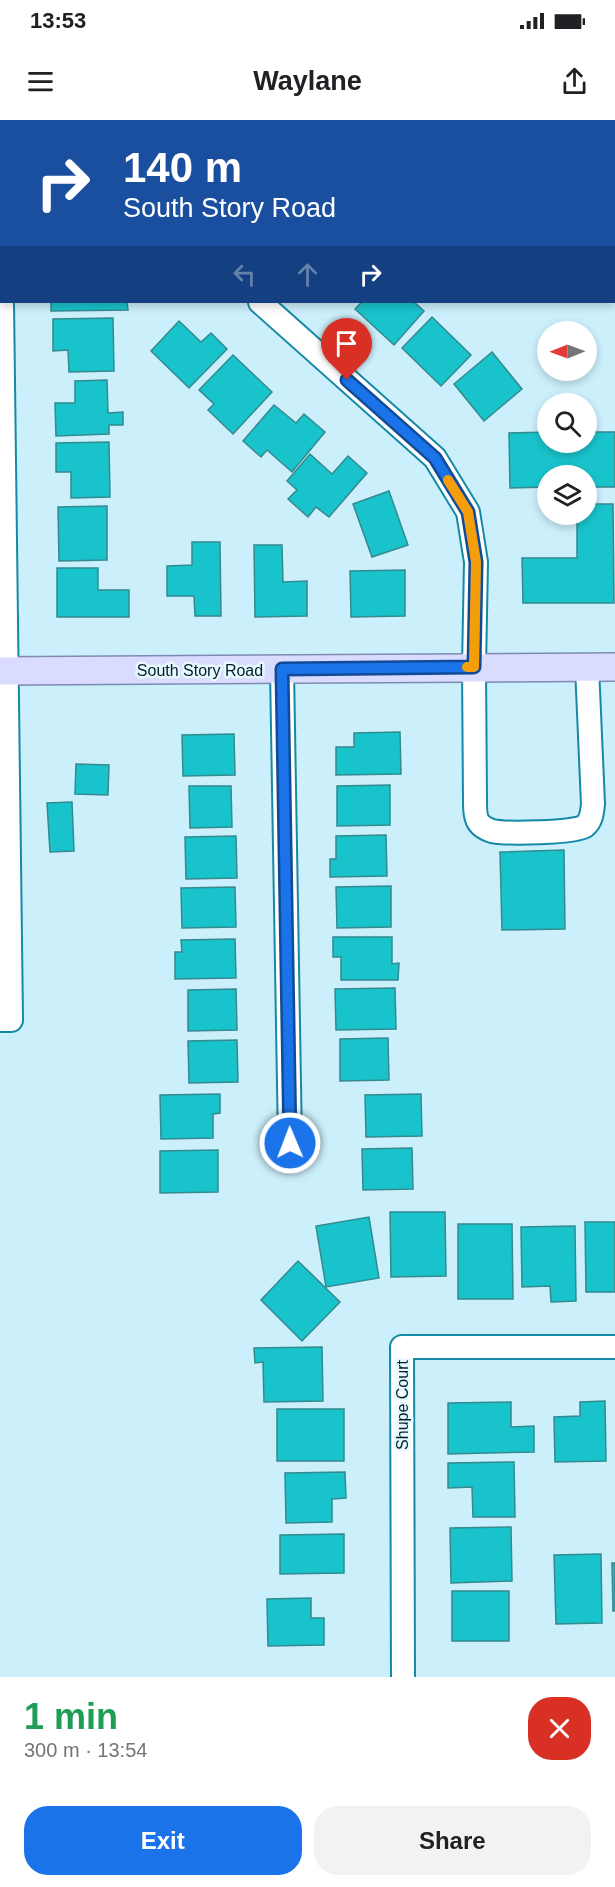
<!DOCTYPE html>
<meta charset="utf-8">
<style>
body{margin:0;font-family:Arial,sans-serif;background:#f2f2f2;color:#202124;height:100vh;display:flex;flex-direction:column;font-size:22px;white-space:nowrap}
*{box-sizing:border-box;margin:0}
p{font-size:20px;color:#757577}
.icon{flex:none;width:33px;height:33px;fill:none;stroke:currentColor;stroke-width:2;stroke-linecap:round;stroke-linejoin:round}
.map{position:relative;height:1557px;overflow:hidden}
.side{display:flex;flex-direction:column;background:#fff;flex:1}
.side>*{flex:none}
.top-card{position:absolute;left:0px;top:0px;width:615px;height:183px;box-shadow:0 3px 9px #0003;background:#1a4fa0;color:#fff;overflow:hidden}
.needle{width:39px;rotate:269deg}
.buttons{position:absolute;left:537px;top:201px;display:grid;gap:12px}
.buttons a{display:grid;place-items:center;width:60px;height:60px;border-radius:50%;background:#fff;box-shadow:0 3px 9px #0003;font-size:30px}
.pin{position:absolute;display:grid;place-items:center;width:51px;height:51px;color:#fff;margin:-62px -26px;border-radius:50% 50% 50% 0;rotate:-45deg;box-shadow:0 0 6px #0007}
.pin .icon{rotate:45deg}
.me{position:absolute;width:66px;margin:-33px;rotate:359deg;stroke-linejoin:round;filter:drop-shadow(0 0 4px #0008)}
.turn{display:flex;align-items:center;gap:21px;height:126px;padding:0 24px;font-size:27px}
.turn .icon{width:78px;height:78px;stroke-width:2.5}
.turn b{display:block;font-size:42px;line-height:51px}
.lanes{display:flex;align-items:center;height:57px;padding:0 24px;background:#0003;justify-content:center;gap:30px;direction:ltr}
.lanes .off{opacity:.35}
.round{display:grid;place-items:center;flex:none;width:63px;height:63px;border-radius:24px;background:#f2f2f2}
.head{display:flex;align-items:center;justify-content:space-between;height:102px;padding:0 24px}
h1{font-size:36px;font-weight:600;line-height:45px;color:#1e9e55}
.button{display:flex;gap:12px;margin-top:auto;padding:12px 24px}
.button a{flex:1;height:69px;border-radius:24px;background:#1a73e8;color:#fff;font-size:24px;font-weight:600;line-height:69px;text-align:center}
.button a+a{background:#f2f2f2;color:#202124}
.status{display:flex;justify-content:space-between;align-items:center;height:42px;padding:0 30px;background:#fff;direction:ltr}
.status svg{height:16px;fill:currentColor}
header{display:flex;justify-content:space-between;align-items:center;height:78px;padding:0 24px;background:#fff;font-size:27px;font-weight:600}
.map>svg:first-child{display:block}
.building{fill:#19c3cb;stroke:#338a8f;stroke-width:1.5}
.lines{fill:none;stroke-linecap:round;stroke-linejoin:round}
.minor-casing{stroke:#1589a5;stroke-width:26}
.major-casing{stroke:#7d8bb3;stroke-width:30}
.minor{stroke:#fff;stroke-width:22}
.major{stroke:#d9dcfe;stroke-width:27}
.route-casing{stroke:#114b97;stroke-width:15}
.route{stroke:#1a73e8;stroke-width:10}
.slow{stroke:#f59e0b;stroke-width:10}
.labels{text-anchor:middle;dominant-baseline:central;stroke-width:5;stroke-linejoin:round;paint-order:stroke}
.street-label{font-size:16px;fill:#002029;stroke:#e7f9ff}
</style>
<div class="status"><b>13:53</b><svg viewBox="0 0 49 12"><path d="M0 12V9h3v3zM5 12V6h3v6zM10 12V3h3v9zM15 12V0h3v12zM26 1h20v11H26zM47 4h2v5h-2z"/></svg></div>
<header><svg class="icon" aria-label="menu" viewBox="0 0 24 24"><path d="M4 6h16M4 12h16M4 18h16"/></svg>Waylane<svg class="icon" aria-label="share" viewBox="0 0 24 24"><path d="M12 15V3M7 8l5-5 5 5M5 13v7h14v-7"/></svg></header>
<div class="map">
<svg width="615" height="1557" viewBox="0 0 615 1557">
<rect width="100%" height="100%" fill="#cbeffb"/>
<g class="building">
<rect x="53" y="0" width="69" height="2"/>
<polygon points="51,182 127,182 128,190 51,191"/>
<polygon points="362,182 414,182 424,191 394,225 355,189"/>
<polygon points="432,197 471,235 441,266 402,228"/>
<polygon points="113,198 114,251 69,252 68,230 53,231 53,199"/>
<polygon points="179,201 201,222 211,213 227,229 189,268 151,231"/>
<polygon points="492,232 522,269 484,301 454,264"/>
<polygon points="233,235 272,272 233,314 208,290 214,284 199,270"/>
<polygon points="107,260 108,293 123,292 123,305 109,305 109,314 56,316 55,283 75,283 75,261"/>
<polygon points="274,285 296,303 304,294 325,312 292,352 267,330 261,337 243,321"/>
<polygon points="548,312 548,322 586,322 586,312 615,312 615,367 586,367 586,356 548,356 548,367 510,368 509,313"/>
<polygon points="109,322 110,377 71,378 71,352 56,352 56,323"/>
<polygon points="310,334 332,354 348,336 367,353 329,397 316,387 308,397 288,379 297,370 287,361"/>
<polygon points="389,371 408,425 372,437 353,384"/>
<polygon points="586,384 613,384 614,483 523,483 522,438 577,438 577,394 586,394"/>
<polygon points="107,386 107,440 59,441 58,387"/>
<polygon points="192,422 220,422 221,496 195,496 194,476 167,476 167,446 192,445"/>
<polygon points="254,425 282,425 283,462 307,461 307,496 255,497"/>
<polygon points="57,448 98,448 98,470 129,470 129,497 57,497"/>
<polygon points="405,450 405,496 351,497 350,451"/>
<polygon points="400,612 401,654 336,655 336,627 354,627 354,613"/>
<polygon points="234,614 235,655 183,656 182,615"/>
<polygon points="76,644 109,645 108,675 75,674"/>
<polygon points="390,665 390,705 337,706 337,666"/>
<polygon points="189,666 231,666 232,707 190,708"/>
<polygon points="72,682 74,731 50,732 47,683"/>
<polygon points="386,715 387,756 330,757 330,739 336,739 336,716"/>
<polygon points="236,716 237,758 186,759 185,717"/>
<polygon points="564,730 565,809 502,810 500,732"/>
<polygon points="391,766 391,807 337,808 336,767"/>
<polygon points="235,767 236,807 182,808 181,768"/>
<polygon points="333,817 392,817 392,844 399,843 398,860 341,860 341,837 333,837"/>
<polygon points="235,819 236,858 175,859 175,832 182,832 181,820"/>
<polygon points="395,868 396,909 336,910 335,869"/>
<polygon points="236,869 237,910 188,911 188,870"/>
<polygon points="388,918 389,960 340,961 340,919"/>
<polygon points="237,920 238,962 189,963 188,921"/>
<polygon points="220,974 220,993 213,994 213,1018 161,1019 160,975"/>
<polygon points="421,974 422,1016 366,1017 365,975"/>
<polygon points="412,1028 413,1069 363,1070 362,1029"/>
<polygon points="218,1030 218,1072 160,1073 160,1031"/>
<polygon points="390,1092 445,1092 446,1156 391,1157"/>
<polygon points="369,1097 379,1158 326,1167 316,1106"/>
<polygon points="585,1102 615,1102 615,1172 586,1172"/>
<polygon points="458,1104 512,1104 513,1179 458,1179"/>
<polygon points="575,1106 576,1181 551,1182 550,1166 522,1167 521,1107"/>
<polygon points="298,1141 340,1182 302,1221 261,1180"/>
<polygon points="322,1227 323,1281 264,1282 263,1242 255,1243 254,1228"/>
<polygon points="605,1281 606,1341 555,1342 554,1297 580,1296 580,1282"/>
<polygon points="511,1282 511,1307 534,1306 534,1332 448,1334 448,1283"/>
<rect x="277" y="1289" width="67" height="52"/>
<polygon points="514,1342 515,1397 473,1397 472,1367 448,1368 448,1343"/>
<polygon points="345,1352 346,1378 332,1379 332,1402 286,1403 285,1353"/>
<polygon points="511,1407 512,1461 451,1463 450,1408"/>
<polygon points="344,1414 344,1453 280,1454 280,1415"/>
<polygon points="601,1434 602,1503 556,1504 554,1435"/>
<polygon points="612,1443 615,1443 615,1491 613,1491"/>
<rect x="452" y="1471" width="57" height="50"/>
<polygon points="311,1478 311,1498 324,1498 324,1525 268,1526 267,1479"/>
</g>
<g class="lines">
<g class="minor-casing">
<g id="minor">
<polyline points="605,0 607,2"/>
<polyline points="0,44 2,142"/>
<path d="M260 182 435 338 468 392 476 442 474 547 475 681C475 688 475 699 480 704 482 707 489 710 492 711 505 714 576 713 585 706 592 700 592 692 593 684L587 547"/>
<polyline points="282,549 290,1023"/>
<polyline points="0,900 11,900 2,182"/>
<polyline points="403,1557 402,1227 615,1227"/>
</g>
</g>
<g class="major-casing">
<polyline id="major" points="0,551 615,547"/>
</g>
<use href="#minor" class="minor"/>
<use href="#major" class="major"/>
</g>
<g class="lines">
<g class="route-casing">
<polyline id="route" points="290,1023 282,549 474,547 476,442 468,392 435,338 347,260"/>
</g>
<use href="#route" class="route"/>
<polyline class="slow" points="448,360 468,392 476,442 474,547 467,547"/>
</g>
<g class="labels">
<g class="street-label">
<text x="200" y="550">South Story Road</text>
<text transform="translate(402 1285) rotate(-90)">Shupe Court</text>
</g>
</g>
</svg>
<div class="buttons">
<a><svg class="needle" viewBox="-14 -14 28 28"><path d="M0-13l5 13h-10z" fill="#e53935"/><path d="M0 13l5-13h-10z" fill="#757577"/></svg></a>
<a><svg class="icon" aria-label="search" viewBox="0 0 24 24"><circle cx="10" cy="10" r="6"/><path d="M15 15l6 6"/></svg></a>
<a><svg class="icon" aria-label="layers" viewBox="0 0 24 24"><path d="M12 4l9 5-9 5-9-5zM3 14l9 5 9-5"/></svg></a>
</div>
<div class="pin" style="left:347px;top:260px;background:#d93025"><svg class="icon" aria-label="arrive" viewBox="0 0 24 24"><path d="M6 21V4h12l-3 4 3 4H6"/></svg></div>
<svg class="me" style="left:290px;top:1023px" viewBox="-20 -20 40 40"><circle r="17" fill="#1a73e8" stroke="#fff" stroke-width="3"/><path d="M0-11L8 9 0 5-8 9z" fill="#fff"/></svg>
<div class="top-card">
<div class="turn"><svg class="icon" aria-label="right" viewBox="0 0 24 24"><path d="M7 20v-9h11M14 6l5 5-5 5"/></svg><div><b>140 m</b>South Story Road</div></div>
<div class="lanes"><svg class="icon off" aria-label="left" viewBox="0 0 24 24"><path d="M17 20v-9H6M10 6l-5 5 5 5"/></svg><svg class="icon off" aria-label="ahead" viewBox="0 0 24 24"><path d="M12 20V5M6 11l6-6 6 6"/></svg><svg class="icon" aria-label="right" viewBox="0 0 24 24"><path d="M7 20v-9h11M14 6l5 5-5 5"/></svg></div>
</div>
</div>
<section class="side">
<div class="head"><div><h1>1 min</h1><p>300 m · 13:54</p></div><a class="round" style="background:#d93025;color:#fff"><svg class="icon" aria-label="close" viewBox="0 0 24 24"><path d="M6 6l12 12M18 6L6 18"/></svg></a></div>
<div class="button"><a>Exit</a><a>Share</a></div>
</section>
